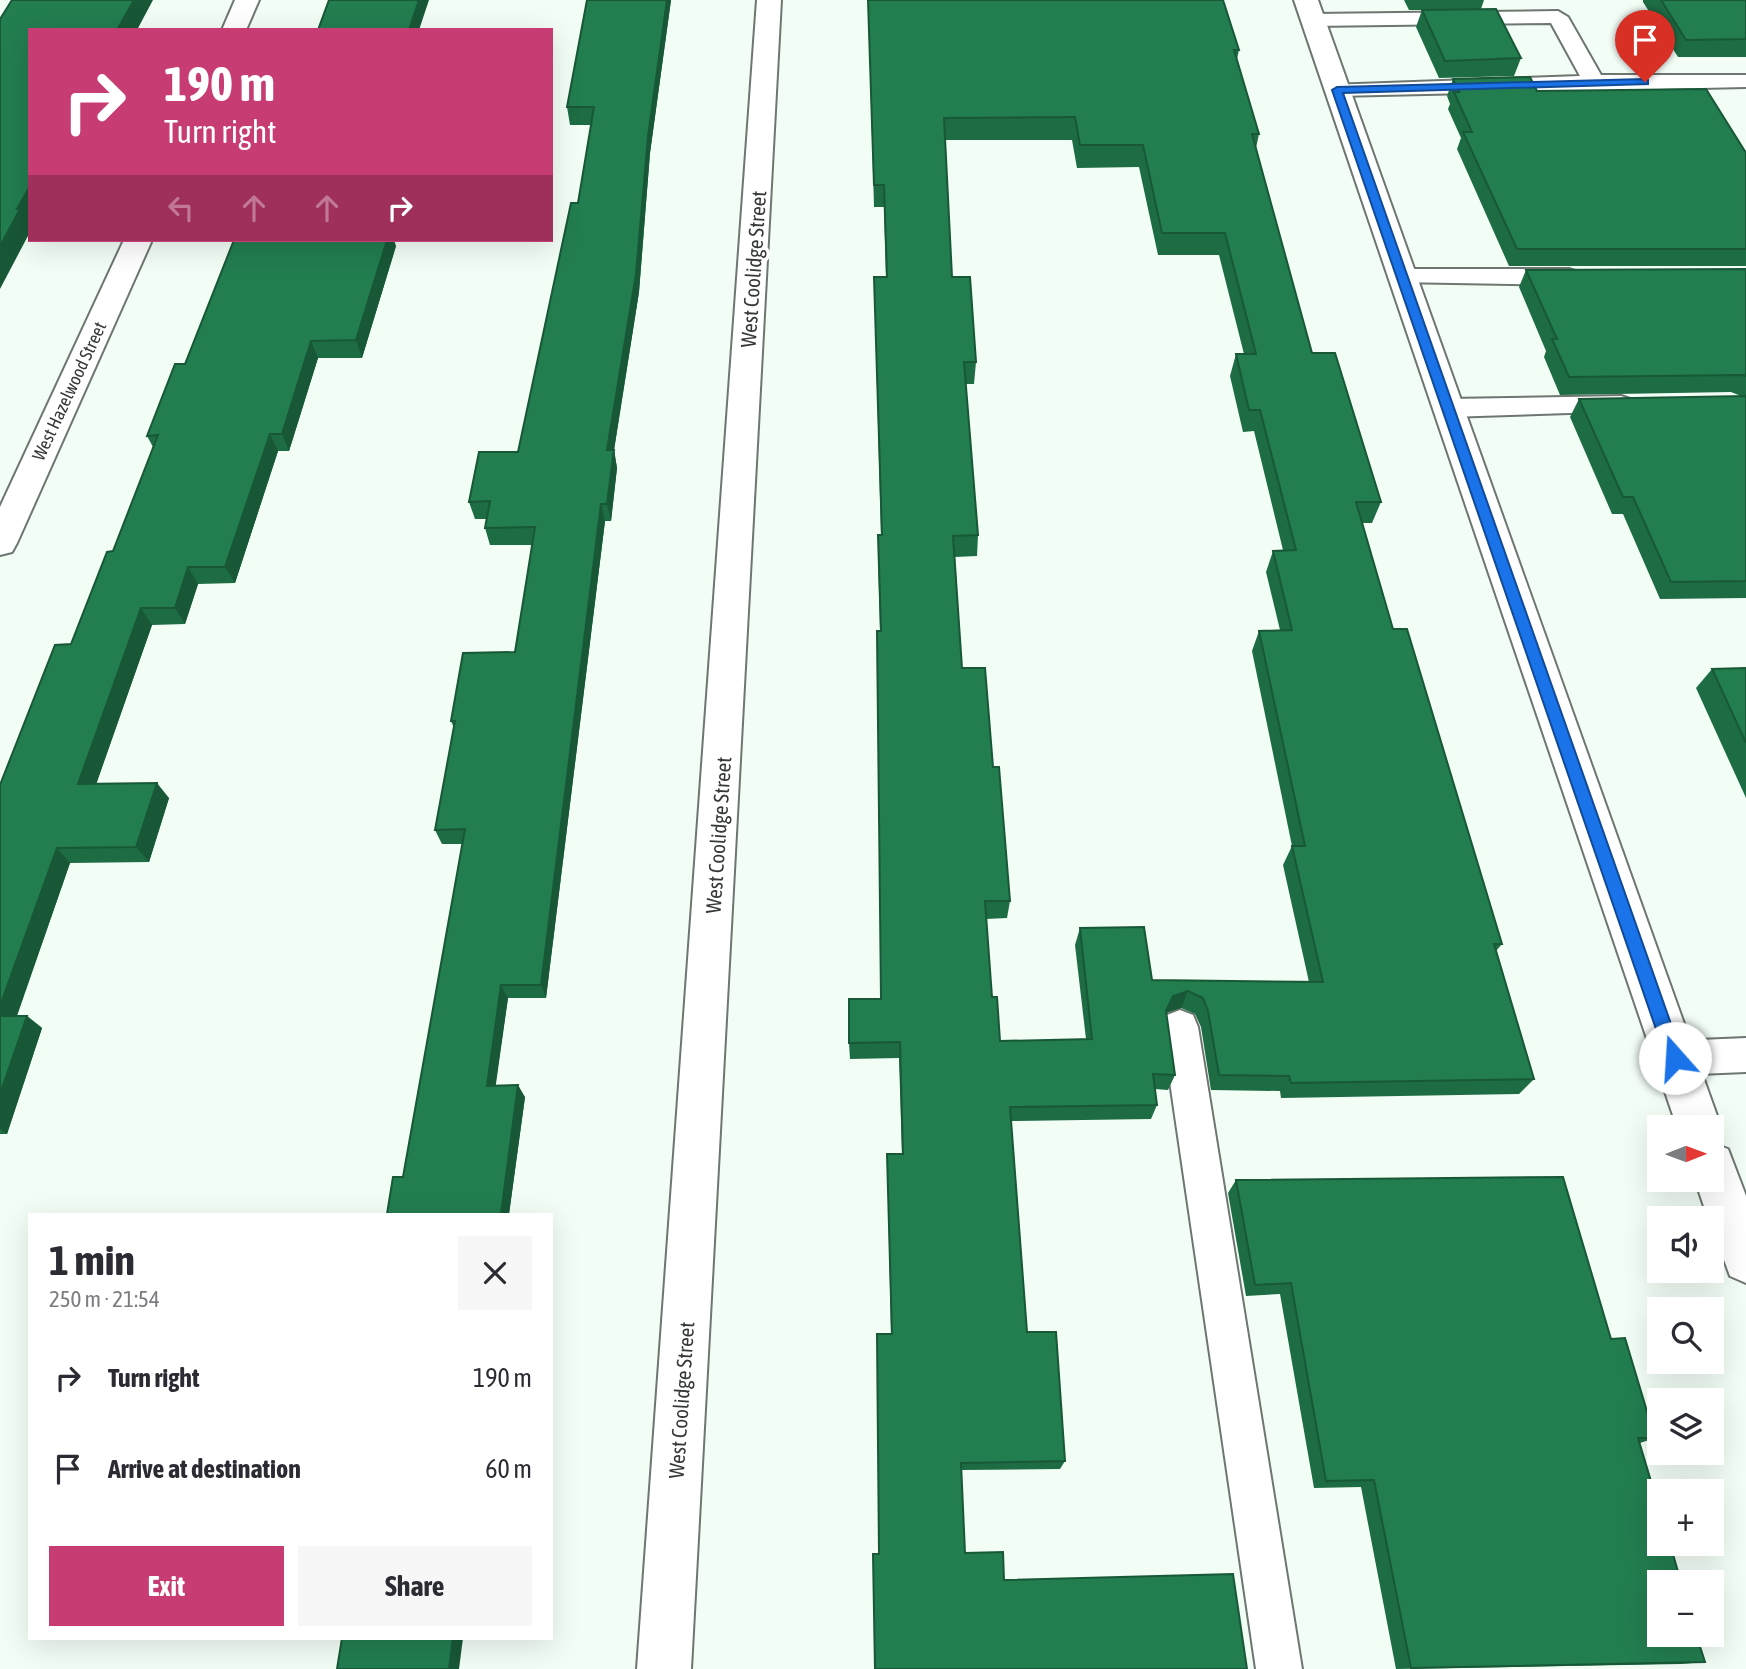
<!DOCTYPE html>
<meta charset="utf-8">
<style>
body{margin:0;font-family:"Asap Condensed",sans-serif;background:#f7f7f7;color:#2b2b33;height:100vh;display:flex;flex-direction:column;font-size:26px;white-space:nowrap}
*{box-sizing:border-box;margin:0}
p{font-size:23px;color:#7c7c81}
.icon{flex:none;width:38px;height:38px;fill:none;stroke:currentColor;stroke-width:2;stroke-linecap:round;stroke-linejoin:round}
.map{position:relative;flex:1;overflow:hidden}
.drawer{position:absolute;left:28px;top:1213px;width:525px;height:427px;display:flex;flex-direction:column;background:#fff;border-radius:0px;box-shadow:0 7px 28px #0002}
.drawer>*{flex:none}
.banner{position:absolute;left:28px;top:28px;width:525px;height:214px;border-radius:0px;box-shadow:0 7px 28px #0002;background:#c73c72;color:#fff;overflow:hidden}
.needle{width:46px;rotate:89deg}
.tools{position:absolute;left:1647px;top:1115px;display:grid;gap:14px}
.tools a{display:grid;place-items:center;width:77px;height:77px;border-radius:0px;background:#fff;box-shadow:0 7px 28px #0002;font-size:35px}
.pin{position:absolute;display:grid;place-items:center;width:60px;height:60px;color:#fff;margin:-72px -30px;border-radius:50% 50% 50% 0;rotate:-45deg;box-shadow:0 0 7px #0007}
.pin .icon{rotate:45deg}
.me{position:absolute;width:77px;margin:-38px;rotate:341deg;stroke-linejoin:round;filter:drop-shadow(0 0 5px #0008)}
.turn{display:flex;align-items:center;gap:24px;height:147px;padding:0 21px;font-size:32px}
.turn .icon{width:91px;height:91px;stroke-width:2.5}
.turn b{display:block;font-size:49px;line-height:60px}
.lanes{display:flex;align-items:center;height:66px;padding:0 21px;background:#0003;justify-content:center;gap:35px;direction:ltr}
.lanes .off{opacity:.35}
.round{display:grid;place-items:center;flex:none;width:74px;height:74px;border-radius:0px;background:#f7f7f7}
.overview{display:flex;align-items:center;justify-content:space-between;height:119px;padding:0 21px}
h1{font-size:42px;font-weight:700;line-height:52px}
.button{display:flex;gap:14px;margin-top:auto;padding:14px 21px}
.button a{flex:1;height:80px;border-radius:0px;background:#c73c72;color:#fff;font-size:28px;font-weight:700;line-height:80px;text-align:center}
.button a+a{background:#f7f7f7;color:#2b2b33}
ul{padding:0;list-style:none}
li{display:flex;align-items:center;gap:21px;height:91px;padding:0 21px}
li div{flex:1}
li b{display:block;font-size:26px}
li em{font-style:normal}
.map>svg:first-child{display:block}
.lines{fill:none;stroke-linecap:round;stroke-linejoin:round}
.lane-casing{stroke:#6d7670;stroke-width:4}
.street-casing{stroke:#6d7670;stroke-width:4}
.lane{fill:#fff;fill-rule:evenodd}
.street{fill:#fff;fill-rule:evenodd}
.wall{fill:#1d6c44;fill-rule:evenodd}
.shaded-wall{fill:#185837}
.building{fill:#227d4f;stroke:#185837;stroke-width:2;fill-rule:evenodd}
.route{fill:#1a73e8;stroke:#114b97;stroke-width:2}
.labels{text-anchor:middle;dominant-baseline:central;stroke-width:7;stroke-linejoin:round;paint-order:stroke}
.far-street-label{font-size:18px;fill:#363a37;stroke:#fff}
.street-label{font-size:21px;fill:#363a37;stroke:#fff}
</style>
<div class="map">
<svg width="1746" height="1669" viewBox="0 0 1746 1669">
<rect width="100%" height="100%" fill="#f2fdf6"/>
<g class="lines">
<g class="lane-casing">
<g id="lane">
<polygon points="1558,11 1568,17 1601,75 1746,75 1746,87 1337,96 1326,90 1329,85 1580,76 1551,23 1312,26 1302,20 1312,14"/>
<polygon points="1403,269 1569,269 1578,272 1581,277 1578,282 1569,285 1394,282 1391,277 1394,272"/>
<polygon points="1621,396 1630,399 1634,405 1630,411 1448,417 1439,414 1435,408 1439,402 1448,399"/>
<polygon points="1180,1010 1193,1015 1198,1027 1302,1669 1256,1669 1162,1027 1167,1015"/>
<polygon points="1746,1038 1746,1072 1675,1075 1662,1070 1657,1058 1662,1046 1675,1041"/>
</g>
</g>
<g class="street-casing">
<g id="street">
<polygon points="235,0 259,0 246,30 222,30"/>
<polygon points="757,0 781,0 691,1669 637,1669"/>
<polygon points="1294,0 1318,0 1721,1127 1712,1143 1728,1149 1746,1196 1746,1283 1730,1276 1712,1227 1712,1218 1708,1218 1695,1180 1712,1180 1712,1127 1677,1127"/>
<polygon points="124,240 152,240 17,543 12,552 0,555 0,507"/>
</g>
</g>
<use href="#lane" class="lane"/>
<use href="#street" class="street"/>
</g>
<g class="wall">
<polygon points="587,0 671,0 650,153 639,292 614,450 617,468 611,521 605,521 546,998 508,998 495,1086 525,1097 509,1214 387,1214 403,1177 463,844 442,844 435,830 454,728 451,721 515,652 532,545 490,545 485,528 487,519 475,519 469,502 518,452 578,203 591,125 570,125 567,107"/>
<path d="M868 0H1223L1239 50 1237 59 1259 134 1256 148 1312 353 1381 502 1372 523H1362L1393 629 1502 944 1496 951 1534 1079 1519 1094 1281 1098 1280 1091 1211 1090 1201 1027 1195 1014 1181 1008 1166 1013 1175 1075 1168 1090 1155 1089 1157 1105 1151 1119 1011 1121 1027 1332 1065 1461 1060 1469 961 1470 965 1553 1004 1580 1247 1669 879 1554 891 1334 887 1154H902L899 1058 850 1059 849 1043 881 999 880 631 878 556V535H881L874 277H886L884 207H874ZM945 140H1072L1077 168 1139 167 1158 255H1219L1244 354H1236L1230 376 1243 432 1254 431 1283 550 1273 551 1266 572 1280 630 1259 631 1252 651 1292 846 1283 865 1309 982 1152 980 1080 928 1075 945 1086 1039 1000 1041 992 997 986 919 1007 918 1010 901 993 767 962 668 955 557 977 556 978 535 966 384H974L976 362 952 277Z"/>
<polygon points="1404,0 1484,0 1481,9 1521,58 1514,76 1439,78 1416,27 1422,10 1409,10"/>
<polygon points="1643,0 1746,0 1746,57 1678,57 1643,2"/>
<polygon points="1453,79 1537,91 1746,153 1746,266 1509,266 1457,149 1461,138 1448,109 1450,104 1447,96"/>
<polygon points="396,246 362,358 318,358 289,451 278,451 235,583 198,584 185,624 152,625 96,784 169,798 149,862 70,863 17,1016 27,1016 42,1028 7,1134 0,1134 0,785 71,644 113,551 153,447 147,436 185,364"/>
<polygon points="1746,269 1746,598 1660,599 1623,514 1612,514 1570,417 1579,399 1741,396 1731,392 1560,395 1544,357 1546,351 1519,287 1526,270"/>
<polygon points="1746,668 1746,798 1696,688 1712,669"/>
<polygon points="1236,1180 1611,1339 1655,1438 1640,1443 1705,1662 1681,1664 1396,1669 1361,1487 1314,1488 1280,1294 1246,1296 1228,1193"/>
</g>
<g class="shaded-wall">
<polygon points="134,0 153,0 137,30 117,30"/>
<polygon points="419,0 429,0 419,30 409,30"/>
<polygon points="667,0 671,0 650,153 639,292 614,450 617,468 611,521 607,504 607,450 648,136"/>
<polygon points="30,186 30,232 0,289 0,246 17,209"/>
<polygon points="387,240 394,240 396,246 362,358 356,340"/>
<polygon points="311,341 318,358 289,451 282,434"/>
<polygon points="270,434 278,451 235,583 225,567"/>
<polygon points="601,504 605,521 546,998 541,985"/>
<polygon points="188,567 198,584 185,624 175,608"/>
<polygon points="141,608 152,625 91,799 78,784"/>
<polygon points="157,783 169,798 149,862 136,847"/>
<polygon points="57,848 70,863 12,1029 0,1019 0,1006"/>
<polygon points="501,985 508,998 494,1098 487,1086"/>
<polygon points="1188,991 1181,1008 1166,1013 1159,1027 1173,996"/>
<polygon points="27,1016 42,1028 7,1134 0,1129 0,1094"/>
<polygon points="518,1085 525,1097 509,1214 501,1214"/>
<polygon points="453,1638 463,1638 459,1669 449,1669"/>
</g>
<g class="building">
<polygon points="12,0 134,0 117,30 30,30 30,186 17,209 20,209 0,246 0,19"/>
<polygon points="329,0 419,0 409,30 318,30"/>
<polygon points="587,0 667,0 648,136 636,274 607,450 614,450 607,504 601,504 541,985 501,985 487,1086 518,1085 501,1214 387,1214 393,1177 403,1177 465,829 435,830 455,721 451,721 463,653 515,652 535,527 485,528 490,501 469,502 479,452 518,452 571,203 578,203 594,107 567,107"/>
<path d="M868 0H1223L1239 50H1234L1259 134H1252L1312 353H1335L1381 502H1356L1393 629H1407L1502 944H1494L1534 1079 1291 1083 1289 1076 1219 1075 1208 1011 1203 998 1188 991 1173 996 1166 1011 1175 1075 1153 1074 1157 1105 1010 1107 1027 1332H1056L1065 1461 961 1463 965 1553 1003 1552 1004 1580 1233 1574 1247 1669H875L873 1554H879L877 1334H892L887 1154H903L900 1042 849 1043V999H881L877 631H881L878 535H882L874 277H887L884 185H874ZM1075 117 1080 145H1143L1162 233H1225L1256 354H1236L1249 410H1260L1296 550 1273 551 1292 630 1259 631 1305 846H1292L1323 982 1152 980 1144 927 1080 928 1092 1039 1000 1041 997 997H992L985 901H1010L999 767H993L985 668H962L953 536 978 535 964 362H976L970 277H952L944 118Z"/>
<polygon points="1661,0 1746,0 1746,39 1686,40"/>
<polygon points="1496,9 1521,58 1445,61 1422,10"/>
<polygon points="1530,77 1537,91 1706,89 1746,153 1746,249 1517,249 1463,132 1472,132 1454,92 1459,92 1453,79"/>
<polygon points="234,240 387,240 356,340 311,341 282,434 270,434 225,567 188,567 175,608 141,608 78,784 157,783 136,847 57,848 0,1006 0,785 55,645 71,644 107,552 113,551 158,435 147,436 175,364 185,364"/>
<polygon points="1746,269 1746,376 1742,375 1569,377 1552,339 1557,339 1526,270"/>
<polygon points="1746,396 1746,581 1671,582 1633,497 1623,497 1579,399"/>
<polygon points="1746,668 1746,743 1712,669"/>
<polygon points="0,1016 27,1016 0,1094"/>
<polygon points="1563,1177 1611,1339 1625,1338 1655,1438 1638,1438 1659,1508 1659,1544 1670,1544 1681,1582 1659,1582 1659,1634 1696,1634 1705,1662 1411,1668 1374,1480 1326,1481 1291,1283 1255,1285 1236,1180"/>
<polygon points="342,1638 453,1638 449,1669 337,1669"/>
</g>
<polygon class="route" points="1645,79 1648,80 1648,84 1343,93 1683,1058 1681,1064 1675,1067 1668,1064 1666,1058 1332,90 1337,87"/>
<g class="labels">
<g class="far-street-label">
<text transform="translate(69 391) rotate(-65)">West Hazelwood Street</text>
</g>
<g class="street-label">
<text transform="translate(753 269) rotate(-86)">West Coolidge Street</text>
<text transform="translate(718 835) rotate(-86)">West Coolidge Street</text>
<text transform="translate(681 1400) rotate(-86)">West Coolidge Street</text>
</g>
</g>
</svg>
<div class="tools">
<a><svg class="needle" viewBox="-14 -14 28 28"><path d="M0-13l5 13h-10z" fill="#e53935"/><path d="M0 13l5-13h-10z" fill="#7c7c81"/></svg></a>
<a><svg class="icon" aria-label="sound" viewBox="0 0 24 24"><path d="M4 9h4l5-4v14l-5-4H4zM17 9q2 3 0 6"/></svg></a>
<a><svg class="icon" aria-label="search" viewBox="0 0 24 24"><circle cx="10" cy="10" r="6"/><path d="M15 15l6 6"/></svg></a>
<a><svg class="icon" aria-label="layers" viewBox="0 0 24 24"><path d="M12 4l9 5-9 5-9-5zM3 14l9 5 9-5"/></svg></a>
<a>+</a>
<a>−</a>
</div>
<div class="pin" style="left:1645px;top:82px;background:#d93025"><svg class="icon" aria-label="arrive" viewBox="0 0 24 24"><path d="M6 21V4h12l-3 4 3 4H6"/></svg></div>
<svg class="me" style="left:1675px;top:1058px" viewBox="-20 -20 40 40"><circle r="19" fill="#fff"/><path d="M0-13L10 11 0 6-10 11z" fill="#1a73e8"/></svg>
<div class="banner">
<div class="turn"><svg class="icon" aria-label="right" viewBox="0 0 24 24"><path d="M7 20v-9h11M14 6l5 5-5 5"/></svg><div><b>190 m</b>Turn right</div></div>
<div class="lanes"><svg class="icon off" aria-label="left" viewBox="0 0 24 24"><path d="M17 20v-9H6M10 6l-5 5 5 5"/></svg><svg class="icon off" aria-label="ahead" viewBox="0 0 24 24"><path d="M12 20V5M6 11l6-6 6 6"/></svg><svg class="icon off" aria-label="ahead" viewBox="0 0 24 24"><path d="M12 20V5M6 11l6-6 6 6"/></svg><svg class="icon" aria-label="right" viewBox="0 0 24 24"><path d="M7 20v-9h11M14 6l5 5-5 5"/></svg></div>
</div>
<section class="drawer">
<div class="overview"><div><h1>1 min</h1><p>250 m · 21:54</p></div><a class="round"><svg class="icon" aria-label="close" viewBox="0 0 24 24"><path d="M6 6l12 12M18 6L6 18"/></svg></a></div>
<ul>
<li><svg class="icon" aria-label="right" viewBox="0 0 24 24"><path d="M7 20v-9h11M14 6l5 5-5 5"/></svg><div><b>Turn right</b></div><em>190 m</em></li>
<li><svg class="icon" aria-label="arrive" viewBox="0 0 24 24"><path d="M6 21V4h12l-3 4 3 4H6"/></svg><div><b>Arrive at destination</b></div><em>60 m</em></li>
</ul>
<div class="button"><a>Exit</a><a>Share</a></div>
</section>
</div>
